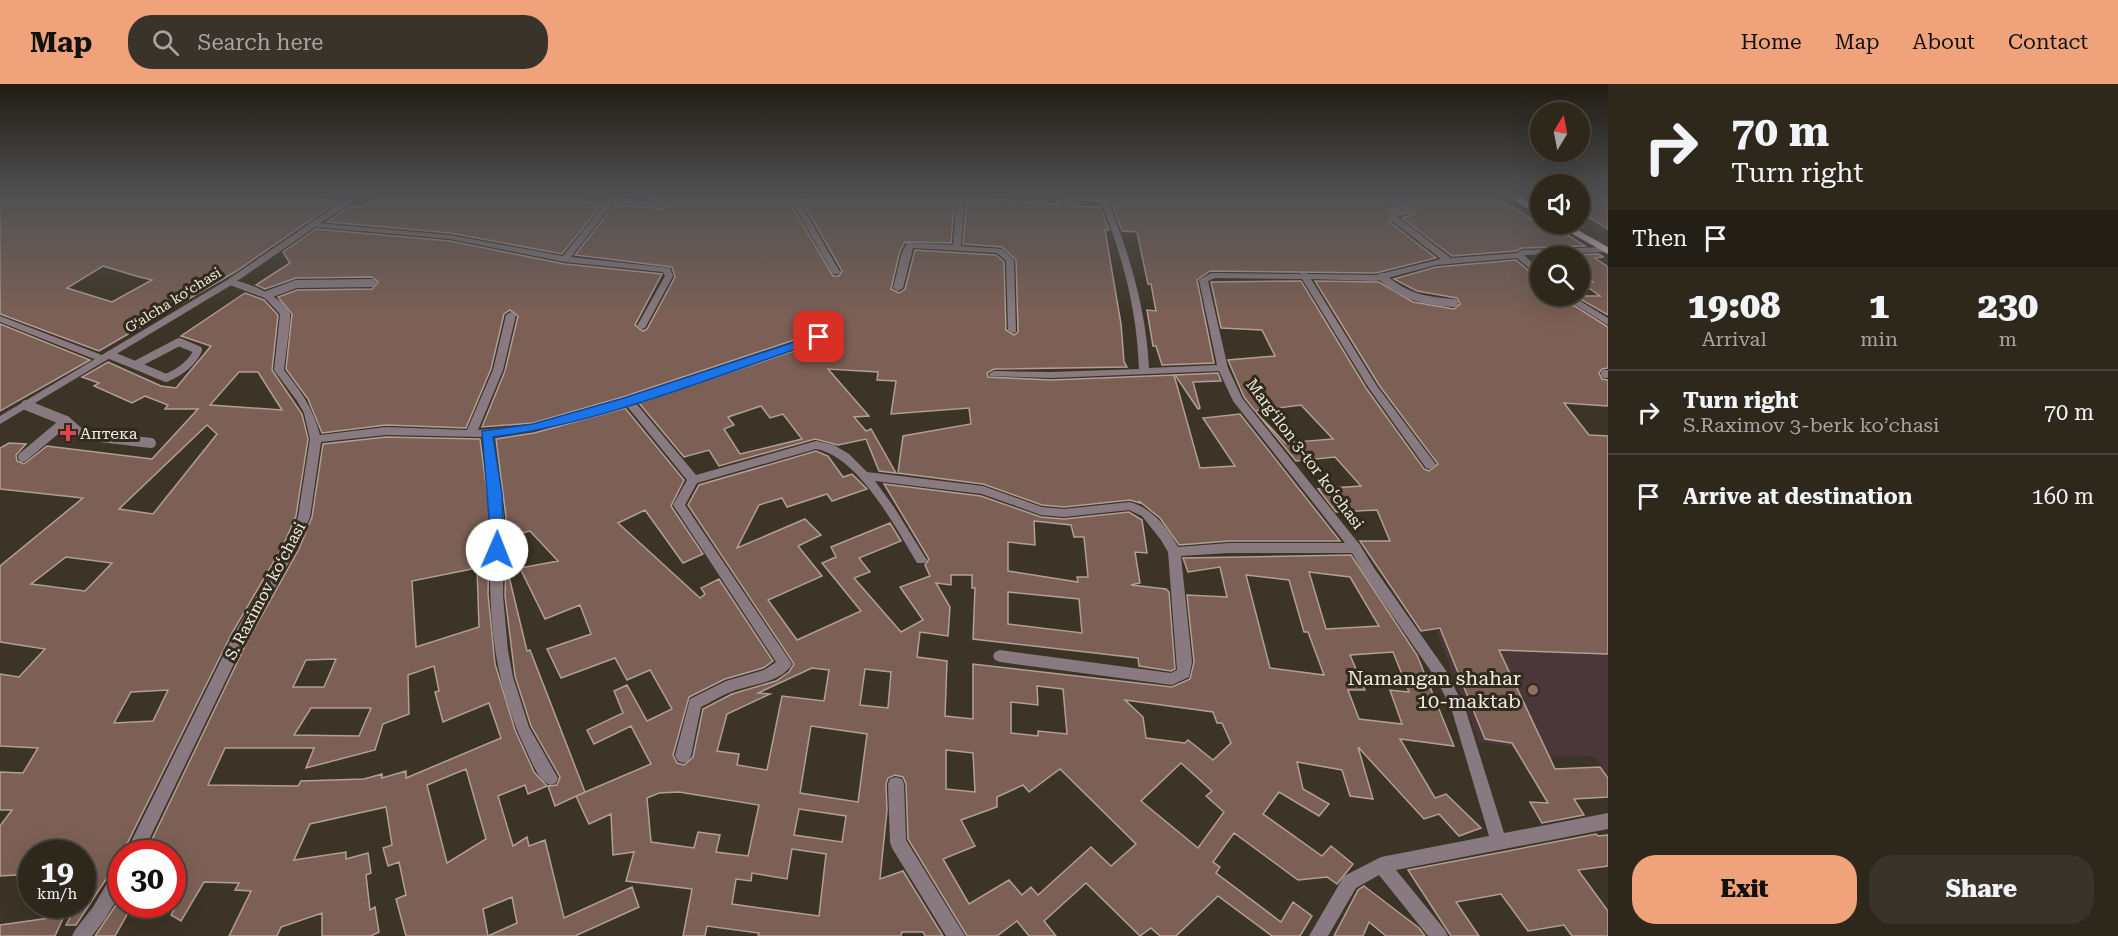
<!DOCTYPE html>
<meta charset="utf-8">
<style>
body{margin:0;font-family:"Roboto Serif",serif;background:#393329;color:#f1f3f6;height:100vh;display:flex;flex-direction:column;font-size:22px;white-space:nowrap}
*{box-sizing:border-box;margin:0}
p{font-size:20px;color:#a7a5a3}
.icon{flex:none;width:33px;height:33px;fill:none;stroke:currentColor;stroke-width:2;stroke-linecap:round;stroke-linejoin:round}
.map{position:relative;flex:1;overflow:hidden}
.sheet{display:flex;flex-direction:column;background:#2d271c;width:510px}
.sheet>*{flex:none}
.hud{background:#2d271c;color:#f1f3f6;overflow:hidden}
.needle{width:39px;rotate:10deg}
.buttons{position:absolute;left:1530px;top:18px;display:grid;gap:12px}
.buttons a{display:grid;place-items:center;width:60px;height:60px;border-radius:50%;background:#2d271c;box-shadow:0 6px 24px #0002,0 0 0 2px #48443b;font-size:30px}
.speed{position:absolute;left:18px;top:756px;display:flex;gap:12px;font-size:30px;font-weight:700;text-align:center}
.speed>*{display:grid;place-content:center;width:78px;height:78px;border-radius:50%;background:#2d271c;box-shadow:0 6px 24px #0002,0 0 0 2px #48443b;line-height:1}
.speed small{font-size:15px;font-weight:400}
.speed .limit{border:9px solid #d22;background:#fff;color:#111}
.pin{position:absolute;display:grid;place-items:center;width:51px;height:51px;color:#fff;margin:-26px;border-radius:12px;box-shadow:0 3px 9px #0006}
.me{position:absolute;width:66px;margin:-33px;rotate:1deg;stroke-linejoin:round;filter:drop-shadow(0 0 4px #0008)}
.turn{display:flex;align-items:center;gap:21px;height:126px;padding:0 24px;font-size:27px}
.turn .icon{width:78px;height:78px;stroke-width:2.5}
.turn b{display:block;font-size:42px;line-height:51px}
.then{display:flex;align-items:center;height:57px;padding:0 24px;background:#0003;gap:12px;font-size:22px}
.eta{display:flex;justify-content:space-evenly;align-items:center;height:102px;text-align:center}
.eta b{font-size:36px;font-weight:800;line-height:42px}
.cta{display:flex;gap:12px;margin-top:auto;padding:12px 24px}
.cta a{flex:1;height:69px;border-radius:24px;background:#f0a27a;color:#111;font-size:24px;font-weight:800;line-height:69px;text-align:center}
.cta a+a{background:#393329;color:#f1f3f6}
ul{padding:0;list-style:none}
li{display:flex;align-items:center;gap:18px;height:84px;padding:0 24px;border-top:2px solid #48443b}
li div{flex:1}
li b{display:block;font-size:22px}
li em{font-style:normal}
header{display:flex;align-items:center;gap:36px;box-sizing:border-box;height:84px;padding:0 30px;background:#f0a27a;color:#111}
header strong{font-size:28px}
nav{display:flex;gap:33px;margin-inline-start:auto;font-size:21px}
.search{width:420px;height:54px;background:#393329;display:flex;align-items:center;gap:15px;box-sizing:border-box;padding:0 21px;border-radius:24px;color:#a7a5a3;font-size:22px}
main{display:flex;flex:1;min-height:0}
.map>svg:first-child{display:block}
.education{fill:#4b3639}
.building{fill:#7c6056;stroke:#b39e97;stroke-width:1.5;fill-rule:evenodd}
.lines{fill:none;stroke-linecap:round;stroke-linejoin:round}
.service-far1{stroke:#887a80;stroke-width:8}
.service{stroke:#887a80;stroke-width:10}
.minor{fill:#887a80;fill-rule:evenodd}
.tertiary{fill:#887a80;fill-rule:evenodd}
.primary{fill:#dbbfcb;fill-rule:evenodd}
.route{fill:#1a73e8;stroke:#114b97;stroke-width:1.5}
.health-dot{fill:#e0444e;stroke:#322a1c;stroke-width:2}
.education-dot{fill:#8d6e63;stroke:#322a1c;stroke-width:2}
.labels{text-anchor:middle;dominant-baseline:central;stroke-width:6;stroke-linejoin:round;paint-order:stroke}
.far-street-label{font-size:14px;fill:#f0ebe2;stroke:#322a1c}
.poi-label{font-size:16px;fill:#f0ebe2;stroke:#322a1c;text-anchor:start}
.street-label{font-size:16px;fill:#f0ebe2;stroke:#322a1c}
.near-poi-label{font-size:20px;fill:#f0ebe2;stroke:#322a1c;text-anchor:end}
</style>
<header>
<strong>Map</strong>
<div class="search"><svg class="icon" aria-label="search" viewBox="0 0 24 24"><circle cx="10" cy="10" r="6"/><path d="M15 15l6 6"/></svg>Search here</div>
<nav><a>Home</a><a>Map</a><a>About</a><a>Contact</a></nav>
</header>
<main>
<div class="map">
<svg width="1608" height="852" viewBox="0 0 1608 852">
<rect width="100%" height="100%" fill="#3c3426"/>
<polygon class="education" points="1608,541 1608,691 1594,672 1549,673 1545,667 1479,658 1436,546 1493,553"/>
<g class="building">
<path d="M0 112H303L337 118 235 188 99 267 0 230ZM103 182 136 192 152 196 112 218 67 204Z"/>
<polygon points="378,112 582,112 581,117 603,119 562,170 450,149 327,138 351,121 360,123"/>
<path d="M631 112H781L795 127 833 192H839L842 187 806 124 795 112 802 115H830L831 112H955L951 159 905 158 900 167 891 205 899 209 905 205 915 166 996 171 1004 178 1006 246 1014 251 1018 248 1016 176 1002 163 963 160 967 113 1057 120V117L1068 118 1077 119V122L1100 123 1109 146H1105L1121 240 1124 278 1127 283 994 285 987 289 988 293 1051 296 1174 291 1200 384 1235 382 1203 334 1240 330 1340 457H1229L1179 461 1160 434 1139 417 1140 419 1130 416 1064 423 1042 421 983 400 898 389 903 352 971 340 969 324 891 330 896 297 877 296 878 288 828 285 869 332 854 333 866 347 871 345 896 389 879 387 866 355 838 361 815 355 719 382 709 366 684 373 639 319 823 257 826 253 818 248 623 313 533 339 482 343 505 287 518 232 510 226 504 230 491 285 466 344 386 341 322 349 308 315 286 285 292 230 278 213 297 206 372 205 378 198 372 193 296 194 265 205 256 201 290 179 283 168 316 145 450 157 565 180 662 190 635 241 643 247 647 245 675 193 672 183 575 171 615 120 661 125 667 122 661 117ZM761 322 770 334 783 330 802 355 740 370 724 345 734 341 728 333Z"/>
<polygon points="1109,112 1382,112 1400,125 1389,127 1391,139 1436,174 1376,189 1210,187 1197,196 1214,279 1162,281 1156,262 1153,262 1147,226 1156,227 1151,200 1148,200 1137,148 1122,147"/>
<polygon points="1399,112 1494,112 1540,140 1555,143 1585,162 1522,164 1516,167 1452,172 1402,134 1416,130 1414,121"/>
<polygon points="1608,113 1608,145 1580,128 1580,115"/>
<polygon points="1599,170 1603,173 1595,174 1608,183 1608,231 1575,212 1600,212 1582,199 1593,198 1580,186 1580,172 1544,172"/>
<polygon points="1516,176 1540,196 1540,212 1559,212 1608,243 1608,284 1602,285 1599,289 1602,295 1608,296 1608,322 1564,319 1589,351 1608,352 1608,570 1499,566 1555,685 1600,683 1608,694 1608,713 1574,715 1584,731 1542,739 1530,718 1548,719 1512,659 1485,655 1440,544 1421,547 1360,457 1390,457 1377,426 1336,428 1318,405 1361,402 1335,373 1296,377 1256,328 1285,359 1333,355 1301,321 1255,327 1244,313 1228,276 1275,272 1262,246 1221,244 1211,198 1301,197 1366,304 1424,385 1429,387 1438,380 1379,301 1315,197 1379,198 1413,218 1454,225 1460,220 1457,214 1417,207 1394,195 1436,183"/>
<path d="M245 209 264 216 278 231 272 286 302 330 308 355 296 432 283 462 232 549 122 770V780L114 783 76 841H66L78 820H82V770H32V790L0 792V742L12 726H0V688L23 689 38 664 0 662V590L19 593 45 565 0 558V482L83 414 0 405V364L9 359 26 360 16 371 17 377 24 380 47 362 152 375 198 325H165L168 321 145 312 132 319 94 302 99 299 82 293 108 278 161 302 176 304 211 262 181 252ZM239 288H258L282 326 210 321ZM207 341 217 350 153 430 119 425ZM66 473 112 479 85 507 31 500ZM168 606 153 637 114 639 131 608Z"/>
<polygon points="0,240 90,276 0,327"/>
<polygon points="1218,289 1221,297 1193,298 1200,324 1198,325 1175,291"/>
<path d="M625 324 684 396 671 422 703 470 683 479 645 426 618 439 700 514 705 510 701 504 719 495 773 577 763 584 725 595 689 613 673 671 677 679 684 681 693 673 703 625 732 610 776 597 789 588 794 580 688 421 699 401 816 367 828 372 843 393 852 390 867 405 832 417 827 410 787 423 782 414 759 421 737 464 805 435 821 451 798 462 822 492 768 516 797 556 861 527 822 479 836 473 831 463 890 439 901 457 859 474 870 488 854 494 901 548 923 536 900 503 930 492 925 481 929 475 884 400 981 412 1041 433 1064 435 1129 428 1142 436 1147 469 1135 468 1140 499 1131 501 1166 505 1169 508 1175 585 1171 587 1139 582 1138 574 973 555 975 504H972V491H951V501L936 499 950 523 948 552 920 548 917 573 947 577 945 632 973 635V580L1172 603 1190 595 1194 578 1187 511 1227 513 1220 483 1188 488 1183 474 1351 471 1417 571 1454 662 1400 655 1435 714 1446 710 1481 744 1459 752 1439 730 1424 735 1358 663 1373 715 1350 712 1342 686 1297 678 1303 705 1329 720 1319 732 1279 708 1263 730 1322 772 1331 762 1353 780 1337 800 1327 793 1298 796 1234 749 1213 778 1220 783 1216 789 1281 838 1293 818 1312 832 1300 852H1272L1218 812 1176 852H1160L1151 844 1140 852 1086 799 1044 837 1056 852H1029L1017 837 997 852H967L908 755 906 700 903 693 895 691 888 694 886 700 887 726 880 795 903 787 943 852H925L923 848H902L901 852H758L759 849 707 842 705 852H683L692 805 626 797 634 768 613 771 611 730 589 740 576 712 651 680 631 642 594 660 587 646 623 629 614 607 627 601 647 637 672 625 650 586 627 596 615 574 561 594 547 565 591 550 580 521 545 535 520 484 558 477 530 447 506 453V433L496 355 534 349ZM1034 437 1071 441 1074 453H1084L1088 493H1077L1078 498 1008 487V458L1035 461ZM1309 488 1350 493 1379 542 1326 545ZM1246 491 1289 496 1304 548H1308L1324 591 1270 584ZM1008 508 1079 515 1082 549 1008 540ZM1393 568 1409 608 1390 606 1402 640 1359 635 1348 606H1365L1350 571ZM812 584 829 586 824 617 782 612 767 686 737 681 739 670 717 667 727 630 770 610 758 609ZM865 585 891 588 888 624 860 621ZM1037 602 1063 605 1067 650 1038 647V652L1011 649V618L1038 621ZM1125 616 1213 628 1217 639H1222L1231 659 1213 676 1188 656 1185 659 1146 654 1143 633ZM811 642 867 650 858 718 800 709ZM946 666 973 669 975 708 946 705ZM1181 679 1212 707 1206 712 1224 728 1198 764 1141 717ZM1060 685 1136 760 1111 782 1091 763 1038 811 1031 803 1022 811 1009 796 969 820 943 775 975 762 961 736 997 723V713L1023 701 1029 708ZM679 708 759 721 748 772 716 768 720 751 698 748 694 764 651 758 647 714 659 709ZM799 725 846 732 842 758 794 751ZM792 765 826 770 819 832 732 820 736 795 751 797 752 789 787 795Z"/>
<path d="M386 353 480 355 490 431 488 510 495 580 515 646 534 688 547 702 528 710 525 701 498 712 513 762 527 753 529 762 545 756 564 834 632 803 639 823 575 852H406L396 815 406 811 399 778 388 782 383 764 392 761 386 723 310 740 294 776 346 768V775L368 769 371 789 366 791 370 826 375 823 379 848 371 852H322V829L281 843 277 852H229L251 807 235 806 239 799 204 798 181 837 171 831 185 806 172 805V770H145L247 558 299 465 312 433 323 360ZM477 484 479 543 416 563 412 497ZM336 575 324 603H293L306 576ZM434 582 439 607 435 608 443 638 489 619 501 654 406 694V687L382 694V690L364 695 301 697 298 702 208 701 225 664H314L306 684 375 666 383 640 409 630 408 591ZM311 624H371L359 652 294 651ZM466 685 486 755 447 779 427 701ZM512 813 517 839 488 852 483 825Z"/>
<polygon points="506,480 527,567 530,566 585,708 555,722 548,702 557,701 560,693 531,642 515,592 505,512"/>
<polygon points="1596,750 1598,752 1608,751 1608,782 1578,786 1608,827 1608,852 1572,852 1564,841 1528,847 1501,810 1456,818 1479,852 1451,852 1408,786"/>
<polygon points="1364,802 1419,844 1425,852 1386,852 1369,838 1363,852 1334,852 1358,806"/>
<polygon points="122,812 122,820 133,820 115,852 95,852"/>
<polygon points="64,832 55,852 0,852 0,841"/>
</g>
<g class="lines">
<g class="service-far1">
<path d="M1382 193C1405 213 1424 217 1454 219"/>
<polyline points="267,211 296,200 372,199"/>
<path d="M179 258 198 266C192 280 180 288 166 294L135 281Z"/>
<polyline points="110,271 135,281"/>
<polyline points="1605,290 1608,290"/>
</g>
<g class="service">
<polyline points="26,321 66,337 82,351 151,359"/>
<polyline points="23,373 66,337"/>
</g>
<g class="minor">
<polygon points="611,112 661,119 665,121 661,123 614,118 571,173 670,184 673,192 645,244 642,245 637,242 665,192 663,188 565,178 450,155 316,143 312,141 316,139 450,151 563,172"/>
<polygon points="783,112 791,112 804,125 840,188 839,190 833,190 797,126"/>
<polygon points="957,112 965,112 961,162 1002,165 1014,176 1016,248 1013,249 1008,246 1006,177 997,169 913,164 903,204 898,207 893,204 902,168 907,159 953,161"/>
<path d="M1038 112 1099 114 1098 112H1106C1129 168 1146 224 1149 284L1217 281 1199 196 1211 189 1300 190 1304 188 1308 190 1376 191 1441 175 1392 137 1391 128 1406 126 1384 112H1394L1413 123 1414 130 1398 132 1399 134 1451 174 1517 169 1522 166 1608 163V167L1605 168 1524 171 1540 187V194L1517 174 1436 181 1376 197 1311 195 1377 302 1434 378 1436 381 1430 385 1426 384 1368 303 1302 195 1215 194 1208 197 1228 284 1242 314 1360 461 1374 484 1447 588 1466 627 1504 749 1608 729V745L1396 786 1445 846 1448 852H1428L1379 791 1356 804 1328 852H1309L1344 792 1381 773 1489 752 1452 627 1437 596 1364 490 1352 469H1229L1181 472 1192 578 1189 593 1172 601 1000 578 995 576 993 572 995 568 1000 566 1171 589 1177 586 1168 468 1161 456 1142 432 1129 426 1064 433 1041 431 982 410 875 397 894 423 925 473 927 476 925 479H917C896 444 858 372 816 365L697 399 685 421 792 580C782 598 754 600 736 606 724 610 713 617 701 623L691 672 688 677 683 679 678 677 675 672 690 615 726 597 764 586 776 578 673 421 687 396 626 321 533 347 493 353 504 433 503 512 508 567 513 593 529 643 558 694 556 699 550 701C539 697 532 679 527 668 498 608 490 552 490 486 489 468 493 449 492 431 490 405 486 379 482 353L386 351 321 358 310 433 297 464 245 557 142 770H125L234 550 285 463 298 433 310 355 304 329 297 317 274 286 280 230 265 214 227 200V196C243 195 285 213 290 230 291 237 285 276 284 286 302 309 312 322 320 351L386 343 467 346 493 286 506 231 511 228 516 231 503 286 478 346 533 341 624 315 819 250 824 253 822 255 635 318 696 391 816 357 834 361 849 370 867 388 983 402 1042 423 1064 425 1130 418C1153 425 1166 442 1178 463L1229 459H1345L1233 317 1219 287 1051 294 990 292 989 290 994 287 1051 288 1139 285C1137 227 1123 172 1101 119Z"/>
<polygon points="1561,212 1572,212 1608,234 1608,241"/>
<polygon points="0,232 107,273 108,275 103,278 99,277 0,238"/>
<polygon points="896,693 902,695 904,700 906,756 965,852 946,852 892,764 890,758 888,700 890,695"/>
<polygon points="122,782 122,807 105,835 92,852 72,852 75,846 93,823 116,784"/>
</g>
<polygon class="tertiary" points="350,112 360,112 233,200 0,340 0,332 227,196"/>
<g class="primary">
<polygon points="1507,112 1520,112 1540,125 1540,132"/>
<polygon points="1555,140 1567,140 1608,163 1608,170"/>
</g>
</g>
<linearGradient id="sky" x2="0" y2="1"><stop stop-color="#211d15"/><stop offset="0.48" stop-color="#505052"/><stop offset="1" stop-color="#505052" stop-opacity="0"/></linearGradient>
<rect width="1608" height="232" fill="url(#sky)"/>
<path class="route" d="M819 250 823 251V256C717 291 604 339 493 353L502 410 504 466 502 470H492L482 347 533 340 624 314Z"/>
<path class="health-dot" d="M65 340h6v6h6v6h-6v6h-6v-6h-6v-6h6z"/>
<circle class="education-dot" cx="1533" cy="606" r="6"/>
<g class="labels">
<g class="far-street-label">
<text transform="translate(173 216) rotate(-32)">Gʻalcha koʻchasi</text>
</g>
<g class="poi-label">
<text x="80" y="349">Аптека</text>
</g>
<g class="street-label">
<text transform="translate(1305 370) rotate(53)">Margʻilon 3-tor koʻchasi</text>
<text transform="translate(265 507) rotate(-62)">S. Raximov koʻchasi</text>
</g>
<g class="near-poi-label">
<text x="1521" y="594">Namangan shahar<tspan x="1521" dy="23">10-maktab</tspan></text>
</g>
</g>
</svg>
<div class="buttons">
<a><svg class="needle" viewBox="-14 -14 28 28"><path d="M0-13l5 13h-10z" fill="#e53935"/><path d="M0 13l5-13h-10z" fill="#a7a5a3"/></svg></a>
<a><svg class="icon" aria-label="sound" viewBox="0 0 24 24"><path d="M4 9h4l5-4v14l-5-4H4zM17 9q2 3 0 6"/></svg></a>
<a><svg class="icon" aria-label="search" viewBox="0 0 24 24"><circle cx="10" cy="10" r="6"/><path d="M15 15l6 6"/></svg></a>
</div>
<div class="speed"><div>19<small>km/h</small></div><div class="limit">30</div></div>
<div class="pin" style="left:819px;top:253px;background:#d93025"><svg class="icon" aria-label="arrive" viewBox="0 0 24 24"><path d="M6 21V4h12l-3 4 3 4H6"/></svg></div>
<svg class="me" style="left:497px;top:466px" viewBox="-20 -20 40 40"><circle r="19" fill="#fff"/><path d="M0-13L10 11 0 6-10 11z" fill="#1a73e8"/></svg>
</div>
<section class="sheet">
<div class="hud">
<div class="turn"><svg class="icon" aria-label="right" viewBox="0 0 24 24"><path d="M7 20v-9h11M14 6l5 5-5 5"/></svg><div><b>70 m</b>Turn right</div></div>
<div class="then">Then<svg class="icon" aria-label="arrive" viewBox="0 0 24 24"><path d="M6 21V4h12l-3 4 3 4H6"/></svg></div>
</div>
<div class="eta">
<div><b>19:08</b><p>Arrival</p></div>
<div><b>1</b><p>min</p></div>
<div><b>230</b><p>m</p></div>
</div>
<ul>
<li><svg class="icon" aria-label="right" viewBox="0 0 24 24"><path d="M7 20v-9h11M14 6l5 5-5 5"/></svg><div><b>Turn right</b><p>S.Raximov 3-berk koʼchasi</p></div><em>70 m</em></li>
<li><svg class="icon" aria-label="arrive" viewBox="0 0 24 24"><path d="M6 21V4h12l-3 4 3 4H6"/></svg><div><b>Arrive at destination</b></div><em>160 m</em></li>
</ul>
<div class="cta"><a>Exit</a><a>Share</a></div>
</section>
</main>
